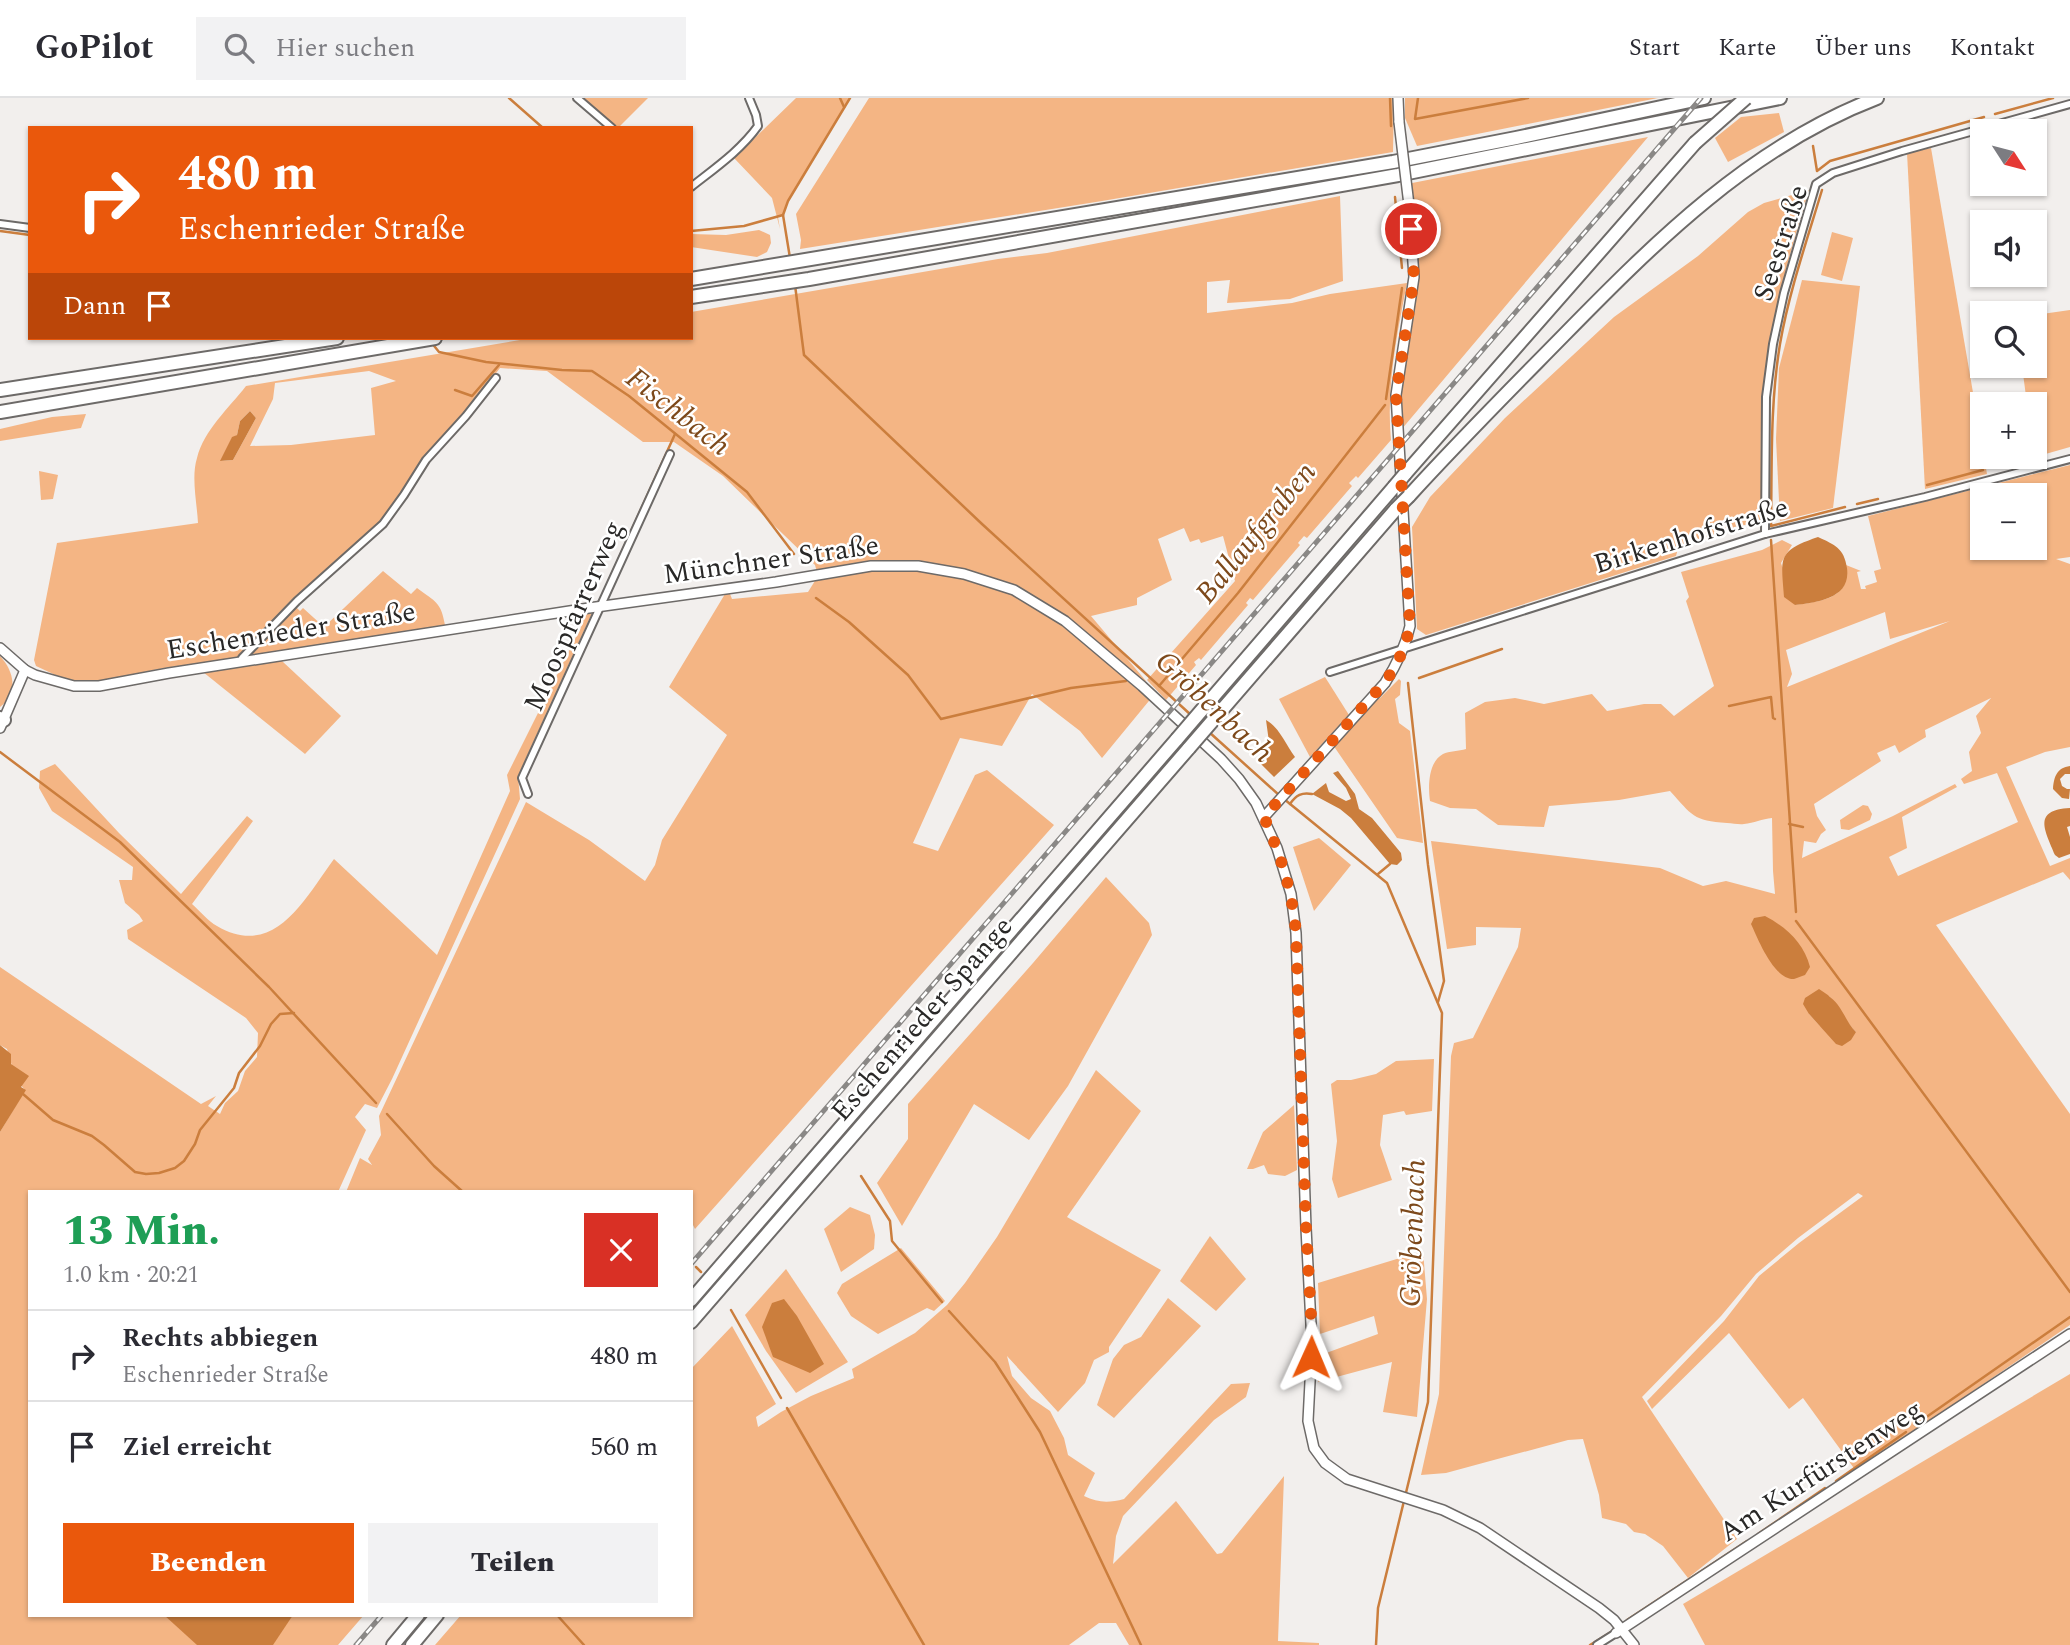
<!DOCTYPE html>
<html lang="de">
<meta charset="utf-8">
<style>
body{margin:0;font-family:Spectral,serif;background:#f2f2f3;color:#2b2b33;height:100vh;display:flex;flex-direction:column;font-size:26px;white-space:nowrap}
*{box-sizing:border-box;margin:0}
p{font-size:23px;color:#7c7c81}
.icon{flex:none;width:38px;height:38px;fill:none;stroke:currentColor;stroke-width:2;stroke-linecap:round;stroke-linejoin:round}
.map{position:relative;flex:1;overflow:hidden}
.panel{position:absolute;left:28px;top:1092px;width:665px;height:427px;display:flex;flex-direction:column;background:#fff;border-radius:0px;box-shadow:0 2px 5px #0004}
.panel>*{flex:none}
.top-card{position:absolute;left:28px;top:28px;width:665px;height:214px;border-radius:0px;box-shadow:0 2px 5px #0004;background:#ea580c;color:#fff;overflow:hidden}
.needle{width:46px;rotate:126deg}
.fabs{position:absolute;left:1970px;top:21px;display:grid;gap:14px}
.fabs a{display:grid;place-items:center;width:77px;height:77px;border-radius:0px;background:#fff;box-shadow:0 2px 5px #0004;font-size:35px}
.pin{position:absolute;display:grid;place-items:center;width:60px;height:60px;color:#fff;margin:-30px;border:4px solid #fff;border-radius:50%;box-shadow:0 2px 7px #0007}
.me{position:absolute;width:77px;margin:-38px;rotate:1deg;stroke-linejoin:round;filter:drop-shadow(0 0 5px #0008)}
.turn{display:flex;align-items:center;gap:24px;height:147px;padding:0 35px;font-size:32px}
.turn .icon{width:91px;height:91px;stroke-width:2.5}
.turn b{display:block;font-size:49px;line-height:60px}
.then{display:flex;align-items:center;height:66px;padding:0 35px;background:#0003;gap:14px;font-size:26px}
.round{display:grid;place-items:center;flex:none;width:74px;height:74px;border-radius:0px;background:#f2f2f3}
.overview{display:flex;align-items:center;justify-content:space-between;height:119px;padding:0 35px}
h1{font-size:42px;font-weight:800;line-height:52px;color:#1e9e55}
.button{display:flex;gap:14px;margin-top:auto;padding:14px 35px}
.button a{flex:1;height:80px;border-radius:0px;background:#ea580c;color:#fff;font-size:28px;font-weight:800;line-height:80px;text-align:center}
.button a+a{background:#f2f2f3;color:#2b2b33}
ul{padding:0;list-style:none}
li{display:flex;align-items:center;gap:21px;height:91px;padding:0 35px;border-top:2px solid #e1e1e2}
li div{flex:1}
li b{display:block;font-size:26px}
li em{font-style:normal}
header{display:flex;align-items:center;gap:42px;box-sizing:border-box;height:98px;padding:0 35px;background:#fff;border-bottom:2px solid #e1e1e2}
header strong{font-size:33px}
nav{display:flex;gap:38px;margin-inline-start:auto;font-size:24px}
.search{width:490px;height:63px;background:#f2f2f3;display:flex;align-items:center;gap:18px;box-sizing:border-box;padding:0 24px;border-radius:0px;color:#7c7c81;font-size:26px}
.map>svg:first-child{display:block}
.green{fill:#f4b584;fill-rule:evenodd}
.water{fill:#cb7e3d}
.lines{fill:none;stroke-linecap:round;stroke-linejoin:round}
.stream{stroke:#cb7e3d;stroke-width:2.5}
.street-casing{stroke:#6d6a68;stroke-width:10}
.secondary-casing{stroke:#6d6a68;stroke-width:12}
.highway-casing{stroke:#6d6a68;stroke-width:16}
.street{stroke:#fff;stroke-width:6}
.secondary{stroke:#fff;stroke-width:9}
.highway{stroke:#fff;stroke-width:12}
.rail-casing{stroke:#8a8886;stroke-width:5}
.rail{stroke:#fff;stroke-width:2.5;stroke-dasharray:8;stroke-linecap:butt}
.secondary-bridge-casing{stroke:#6d6a68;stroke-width:12;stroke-linecap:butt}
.highway-bridge-casing{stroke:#6d6a68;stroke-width:16;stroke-linecap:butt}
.secondary-bridge{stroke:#fff;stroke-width:9}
.highway-bridge{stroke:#fff;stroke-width:12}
.route{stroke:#ea580c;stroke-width:12;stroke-dasharray:0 21.6}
.labels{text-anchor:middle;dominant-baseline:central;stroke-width:5;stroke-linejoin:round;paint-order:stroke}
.street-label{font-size:28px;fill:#292827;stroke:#fff}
.water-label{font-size:30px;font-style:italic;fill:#7d491b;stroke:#fff}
</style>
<header>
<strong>GoPilot</strong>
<div class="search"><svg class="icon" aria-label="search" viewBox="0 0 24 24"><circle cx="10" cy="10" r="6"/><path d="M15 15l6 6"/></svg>Hier suchen</div>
<nav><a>Start</a><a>Karte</a><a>Über uns</a><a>Kontakt</a></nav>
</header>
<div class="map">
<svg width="2070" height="1547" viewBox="0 0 2070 1547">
<rect width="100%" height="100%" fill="#f2efed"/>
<g class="green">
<polygon points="581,0 648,0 618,30"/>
<polygon points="796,0 850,0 788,103 783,117 778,119 780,131 772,100 734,60"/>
<polygon points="869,0 1394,0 1393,54 1102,103 800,151 801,142 796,116"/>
<polygon points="1405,0 1658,0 1417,48 1405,20"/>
<polygon points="1779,15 1784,34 1728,64 1715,40 1741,19"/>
<polygon points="1648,39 1401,332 1402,293 1414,179 1407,86"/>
<polygon points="1931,50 1987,376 1925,391 1907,55"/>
<path d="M1809 92C1789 157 1770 224 1763 292 1759 335 1762 379 1761 422L1679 447 1676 458 1426 537 1417 531 1412 429 1430 399 1505 320 1614 219 1698 158 1748 114 1764 105Z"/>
<path d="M1340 98 1343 183 1290 201 1227 205 1230 182 1207 184V215L1292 205 1330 196 1407 185C1397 236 1386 289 1391 342L1358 380 1356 378 1349 385 1352 388 1307 440 1304 438 1298 445 1300 447 1253 502 1250 500 1246 505 1248 507 1201 562 1199 560 1194 564 1196 567 1166 602 1147 582 1235 483 1223 438 1201 445 1199 441 1190 444 1184 430 1158 441 1172 482 1137 500V507L1091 518 1146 583 1142 588 1153 598 1102 660 1080 633 1032 596 1002 648 960 640 913 745 938 753 975 677 987 672 1054 727 695 1131 691 1123V1094H346L360 1060 372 1067 368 1061 381 1037 379 1018 526 704 589 742 645 783 655 767 662 742 727 637 669 589 725 496H730L732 501 808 494 818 478 815 467 723 378 674 344H643L547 273 500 270 381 424 293 505 240 558 236 560 164 570 99 583 80 584 64 581 36 568 34 562 57 445 198 425C197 405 191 379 197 360 204 332 229 310 246 288L532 240H691V214L998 161 1047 155ZM369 273 396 283 371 290 375 337 291 347 250 348 273 301 275 285ZM250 313 256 320 233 362 221 363 232 340 237 337 240 323Z"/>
<polygon points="759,132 770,137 771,145 767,154 757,159 691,149 691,136 726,137"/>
<polygon points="1832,134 1853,140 1842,183 1821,177"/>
<polygon points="1802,182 1860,188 1833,410 1780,423 1776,341 1779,270"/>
<polygon points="2070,212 2070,349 2035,359 2035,306 2027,306 2022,268 2035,268 2035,217"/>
<polygon points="86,316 81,330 0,343 0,331 52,319"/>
<path d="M2070 367V459L2056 461 2070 466V649L2045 654 2006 669 2050 768 2070 760V782L2063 774 1936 827 2070 1016V1227L1856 1373 1803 1300 1789 1311 1729 1235 1652 1311 1647 1303 1724 1223 1759 1178 1799 1145 1863 1098 1858 1095 1798 1140 1756 1176 1721 1218 1642 1299 1737 1441 1688 1480 1663 1448 1645 1436 1634 1434 1626 1426 1602 1420 1599 1397 1583 1341 1568 1342 1446 1375 1421 1377 1439 1296 1451 958 1454 945 1473 940 1518 849 1521 830 1476 829V847L1447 851 1431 743 1660 770 1703 788 1726 783 1775 796 1773 773 1772 720C1762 721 1754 725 1744 726 1739 727 1733 725 1727 725 1693 723 1692 717 1670 693L1619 702 1549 708 1544 729 1498 727 1476 711 1450 710 1430 703C1428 689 1428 664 1443 656 1449 653 1459 653 1466 651L1465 615 1485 604 1515 600 1544 606 1592 596 1607 613 1644 606H1661L1674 618 1714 588 1686 503 1689 499 1681 474 1762 452 1782 442 1792 447 1781 465 1795 507C1822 503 1851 501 1846 467L1861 473 1857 474 1861 491H1866L1865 488 1877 484 1874 473 1881 471 1868 418ZM1983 397H2035V450H1983ZM1885 514 1890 541 1950 523 1787 589 1792 576 1786 552ZM1991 600 1976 618 1981 635 1969 654 1972 673 1961 681 1964 686 1997 675 2018 724 1898 778 1889 759 1907 750 1902 719 1957 689 1955 686 1893 718 1802 760 1804 743 1816 745 1821 736 1826 732 1817 718 1814 706 1881 663 1877 655 1895 647 1899 655 1926 639 1925 632ZM1829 898C1839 909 1845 923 1856 934L1820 928 1809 916Z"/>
<polygon points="39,373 58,377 53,401 41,402"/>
<path d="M383 473 411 496 417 490C436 504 441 504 445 527L249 558 250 555 295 508 300 513 303 510 324 529Z"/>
<path d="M592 515 518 678 520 701 392 981 377 1010 365 1006 355 1019 366 1032 338 1094H30V1517H364L338 1547H0V1034L25 992C15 982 11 965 7 951L0 947V869L201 1006 216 998 208 1008 220 1016 225 1005 238 993 245 973 257 959 258 935 246 920 128 841 127 832 143 823 139 817 125 805 119 782H132L133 769 52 713 39 690 40 673 55 666 119 735 181 796 247 718 253 723 192 806C200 813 208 823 217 828 275 862 305 800 334 761L437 857 510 693 507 677 583 525V516Z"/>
<path d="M0 558C14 573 19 595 0 609Z"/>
<polygon points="282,563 341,618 305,656 203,574"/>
<polygon points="1325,579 1349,617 1310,659 1279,601"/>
<polygon points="1399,581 1401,583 1400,597 1395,601 1399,625 1410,633 1423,745 1397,740 1333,647 1371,605 1380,600"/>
<polygon points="1863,707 1868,708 1872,716 1870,722 1849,732 1841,731 1840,722"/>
<polygon points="1319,740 1351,767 1314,813 1293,749"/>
<polygon points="1106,779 1149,825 1152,837 1068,988 1029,1042 974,1006 902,1128 877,1085 908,1041 908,1006 1033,865"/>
<polygon points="1434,961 1432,1013 1406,1017 1404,1013 1383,1017 1380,1047 1392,1082 1338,1100 1332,1081 1337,1043 1331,986 1337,982 1351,982 1376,976 1396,963"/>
<path d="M1096 972 1141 1013 1067 1119 1161 1172 1109 1249V1254L1094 1262 1085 1285 1058 1314 1007 1258 1012 1278 1031 1300 1050 1313 1064 1340 1068 1357 1095 1375 1084 1398C1098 1405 1109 1405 1124 1401L1231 1286 1250 1285 1246 1299 1214 1322 1123 1418 1116 1438 1113 1466 1176 1403 1217 1456 1222 1455 1284 1378 1278 1543 1319 1545V1547H1129L1116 1525H1099L1069 1547H435L461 1517H691V1271L732 1228 776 1306 756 1319 758 1329 781 1314 811 1298 854 1280 852 1271 915 1235 947 1207 965 1185 997 1139Z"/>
<polygon points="1294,1007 1297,1072 1285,1078 1268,1076 1264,1067 1253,1071 1247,1071 1263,1034"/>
<polygon points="850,1109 870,1117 875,1137 874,1151 841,1174 824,1131"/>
<polygon points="1210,1138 1246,1181 1216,1213 1180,1183"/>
<polygon points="901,1150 945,1203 934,1213 927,1210 878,1236 851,1218 837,1195 842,1186"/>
<polygon points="1423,1153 1427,1201 1417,1319 1383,1314 1392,1264 1318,1284 1318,1258 1378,1236 1374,1218 1320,1236 1318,1185"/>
<polygon points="786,1171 848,1264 796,1295 766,1253 745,1217"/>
<polygon points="1168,1200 1201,1228 1114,1320 1097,1307 1113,1261 1124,1247 1141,1239"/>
<polygon points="2070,1276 2070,1547 1705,1547 1683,1506"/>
</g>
<g class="water">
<polygon points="250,313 256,320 233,362 220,363 232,339 237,337 240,323"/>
<path d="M1818 439C1835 447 1844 450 1847 470 1851 500 1819 504 1795 507L1784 499C1781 459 1777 453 1818 439Z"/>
<path d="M1266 622C1279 629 1286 647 1295 659L1274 679 1258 663 1269 644Z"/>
<path d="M2070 668V676H2065L2060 681 2062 688 2067 691H2070L2069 701 2062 700 2053 691C2054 678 2057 670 2070 668Z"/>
<polygon points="1338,673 1355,696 1359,711 1372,720 1401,755 1402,762 1397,767 1390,766 1351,720 1340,711 1312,696 1326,685 1329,694 1346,703 1351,701 1346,690 1333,675"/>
<path d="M2070 710V728L2067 729 2070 739V756L2059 760 2055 757C2045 732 2032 712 2070 710Z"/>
<path d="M1765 818C1786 829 1804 845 1810 869L1805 877C1801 878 1798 880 1794 881 1774 882 1758 841 1751 826L1754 820Z"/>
<path d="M1819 891C1827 896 1835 902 1840 910 1846 919 1848 926 1856 934L1851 942 1842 948 1836 946 1809 916 1803 906 1805 900Z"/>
<polygon points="0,947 11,956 11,966 29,978 21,989 26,992 0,1034"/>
<polygon points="784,1201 797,1218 824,1266 810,1275 773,1259 762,1229 772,1205"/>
<polygon points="164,1517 293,1517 273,1547 197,1547"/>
</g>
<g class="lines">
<g class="stream">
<polyline points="509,0 543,30"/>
<polyline points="840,0 844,9"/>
<polyline points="1390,0 1391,28"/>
<polyline points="1418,0 1415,21 1528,0"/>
<polyline points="1995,16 2053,0"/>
<polyline points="1813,48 1817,73 1830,63 1984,19"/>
<path d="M1822 92C1807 142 1789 194 1780 246 1770 306 1772 368 1771 428L1845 409"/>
<polyline points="1395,99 1402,170"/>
<polyline points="0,133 30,137"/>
<polyline points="691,133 744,128 783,117"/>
<polyline points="790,160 783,117 788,103 850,0"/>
<polyline points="795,187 804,257 982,426 1191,617"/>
<polyline points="431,244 439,254 486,264 562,272 592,273 629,298 747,394 794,456"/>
<polyline points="455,292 472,298 499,267"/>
<polyline points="1386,301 1402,190"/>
<polyline points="1927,387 1983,372"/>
<polyline points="1857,406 1878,401"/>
<polyline points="1771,442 1796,814"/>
<polyline points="609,482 675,336"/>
<polyline points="816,500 849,524 908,577 941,621 1071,590 1126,583"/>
<polyline points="1419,580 1502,551"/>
<polyline points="1408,585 1428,767 1444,883 1438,904"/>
<polyline points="1159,588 1238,495 1385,307"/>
<polyline points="1729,608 1771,599 1773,620 1775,621"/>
<polyline points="1209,634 1279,697"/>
<polyline points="0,654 120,744 269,889 376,1005"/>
<polyline points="1284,701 1387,785 1442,915 1428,1304 1378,1510 1376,1547"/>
<path d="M1290 706C1296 697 1302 694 1312 696"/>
<polyline points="1789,726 1803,729"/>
<polyline points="1378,776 1390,766"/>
<polyline points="1796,823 2070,1194"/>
<polyline points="23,996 53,1022 92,1038 104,1047 135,1074 146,1076 159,1075 175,1070 184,1063 195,1046 200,1032 234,990 239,975 260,948 271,926 280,916 294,915"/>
<polyline points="387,1016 434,1068 463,1094"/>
<polyline points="861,1078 890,1123 892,1143 942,1204"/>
<polyline points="696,1169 701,1174"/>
<polyline points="731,1212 781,1300"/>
<polyline points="949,1213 995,1264 1040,1334 1141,1547"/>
<polyline points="787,1310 924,1547"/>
<polyline points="1915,1327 2070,1219"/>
<polyline points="1836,1383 1906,1334"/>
<polyline points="1758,1436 1825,1390"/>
<polyline points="557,1517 584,1547"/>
<polyline points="1627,1522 1747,1443"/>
<polyline points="1590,1547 1611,1534"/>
</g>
<g class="street-casing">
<g id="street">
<polyline points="577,0 612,30"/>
<path d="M691 89C715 70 740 53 758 28L756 17 749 0"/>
<polyline points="0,126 30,130"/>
<polyline points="1765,436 1766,299 1773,246 1784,195 1816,86 1833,75 1902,53 2070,6"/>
<polyline points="242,564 242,560 297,503 383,426 404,397 426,362 466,318 496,280"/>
<polyline points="1330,574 1765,436 1925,399 2070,361"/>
<polyline points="528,696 522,680 670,356"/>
<polyline points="1597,1547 1616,1535"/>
</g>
</g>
<g class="secondary-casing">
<g id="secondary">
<polyline points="1398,0 1399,24"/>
<polyline points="0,550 25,572 35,577 74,588 99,588 169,575 589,510 776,484 871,468 918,468 964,476 1014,492 1065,523 1142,588 1221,661 1239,681 1256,705 1277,750 1291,796 1296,835 1306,1130 1312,1245 1308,1323 1314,1350 1325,1365 1347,1381 1443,1412 1480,1430 1599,1510 1614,1522 1634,1547"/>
<polyline points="0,630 25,572"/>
<path d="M1264 719 1385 585C1397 566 1405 550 1410 528L1396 297 1414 179 1409 107"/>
<polyline points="1616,1535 2070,1236"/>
</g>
</g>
<g class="highway-casing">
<g id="highway">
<polyline points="691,181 1393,64 1516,40 1704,0"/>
<polyline points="691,199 809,181 1398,77 1780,0"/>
<polyline points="0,292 337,240"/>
<polyline points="0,314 435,240"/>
<polyline points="1405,376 1695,45"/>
<path d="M1409 398C1459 343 1511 291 1563 238 1655 144 1751 48 1877 0"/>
<polyline points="1213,599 1394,389"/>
<polyline points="1221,613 1396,411"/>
<polyline points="0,620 4,622"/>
<polyline points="691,1202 1177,641"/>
<polyline points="691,1224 1189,650"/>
<polyline points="393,1547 418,1517"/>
<polyline points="412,1547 437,1517"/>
</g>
</g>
<use href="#street" class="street"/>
<use href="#secondary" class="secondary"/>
<use href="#highway" class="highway"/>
<g class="rail-casing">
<g id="rail">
<polyline points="691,1166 1701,0"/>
<polyline points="356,1547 382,1517"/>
</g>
</g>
<use href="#rail" class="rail"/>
<g class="secondary-bridge-casing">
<polyline id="secondary-bridge" points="1399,24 1409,107"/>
</g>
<g class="highway-bridge-casing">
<g id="highway-bridge">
<polyline points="1695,45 1746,0"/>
<polyline points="1394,389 1405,376"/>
<polyline points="1396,411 1409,398"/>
<polyline points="1177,641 1213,599"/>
<polyline points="1189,650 1221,613"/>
</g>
</g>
<use href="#secondary-bridge" class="secondary-bridge"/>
<use href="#highway-bridge" class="highway-bridge"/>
</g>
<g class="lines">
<path class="route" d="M1311 1259V1217L1306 1130 1296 835C1292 791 1281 759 1264 719L1385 584C1398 566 1405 550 1410 528L1396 297 1414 179 1411 131"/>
</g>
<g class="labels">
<g class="street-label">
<text transform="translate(1781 145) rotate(-72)">Seestraße</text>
<text transform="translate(1691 438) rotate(-17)">Birkenhofstraße</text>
<text transform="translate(771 462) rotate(-8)">Münchner Straße</text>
<text transform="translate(574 518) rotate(-66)">Moospfarrerweg</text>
<text transform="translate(291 533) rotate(-9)">Eschenrieder Straße</text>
<text transform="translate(922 921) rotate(-49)">Eschenrieder Spange</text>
<text transform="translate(1821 1373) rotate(-33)">Am Kurfürstenweg</text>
</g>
<g class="water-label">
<text transform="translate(678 314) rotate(38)">Fischbach</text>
<text transform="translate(1256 435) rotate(-51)">Ballaufgraben</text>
<text transform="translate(1214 609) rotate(43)">Gröbenbach</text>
<text transform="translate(1413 1135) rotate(-88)">Gröbenbach</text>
</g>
</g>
</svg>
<div class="fabs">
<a><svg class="needle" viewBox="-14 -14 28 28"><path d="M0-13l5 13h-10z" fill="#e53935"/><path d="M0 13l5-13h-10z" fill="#7c7c81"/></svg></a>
<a><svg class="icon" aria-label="sound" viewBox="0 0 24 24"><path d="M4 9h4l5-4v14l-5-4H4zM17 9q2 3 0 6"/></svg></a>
<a><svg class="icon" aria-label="search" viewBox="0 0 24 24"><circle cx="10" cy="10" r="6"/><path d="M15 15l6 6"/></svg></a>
<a>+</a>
<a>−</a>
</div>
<div class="pin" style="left:1411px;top:131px;background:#d93025"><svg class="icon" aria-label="arrive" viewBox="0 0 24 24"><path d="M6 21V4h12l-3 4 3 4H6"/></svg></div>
<svg class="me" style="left:1311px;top:1259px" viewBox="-20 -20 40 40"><path d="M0-17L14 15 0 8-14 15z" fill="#ea580c" stroke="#fff" stroke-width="4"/></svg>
<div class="top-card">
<div class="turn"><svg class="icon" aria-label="right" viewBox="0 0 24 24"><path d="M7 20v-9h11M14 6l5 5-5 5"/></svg><div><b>480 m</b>Eschenrieder Straße</div></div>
<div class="then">Dann<svg class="icon" aria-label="arrive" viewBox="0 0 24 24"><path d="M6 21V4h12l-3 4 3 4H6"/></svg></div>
</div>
<section class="panel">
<div class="overview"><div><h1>13 Min.</h1><p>1.0 km · 20:21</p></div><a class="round" style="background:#d93025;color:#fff"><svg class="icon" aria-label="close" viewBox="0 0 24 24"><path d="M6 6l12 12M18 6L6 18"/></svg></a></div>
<ul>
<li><svg class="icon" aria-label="right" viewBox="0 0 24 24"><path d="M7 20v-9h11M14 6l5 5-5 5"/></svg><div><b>Rechts abbiegen</b><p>Eschenrieder Straße</p></div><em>480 m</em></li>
<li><svg class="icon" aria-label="arrive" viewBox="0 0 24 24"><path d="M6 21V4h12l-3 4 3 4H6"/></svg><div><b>Ziel erreicht</b></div><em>560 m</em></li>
</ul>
<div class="button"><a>Beenden</a><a>Teilen</a></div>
</section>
</div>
